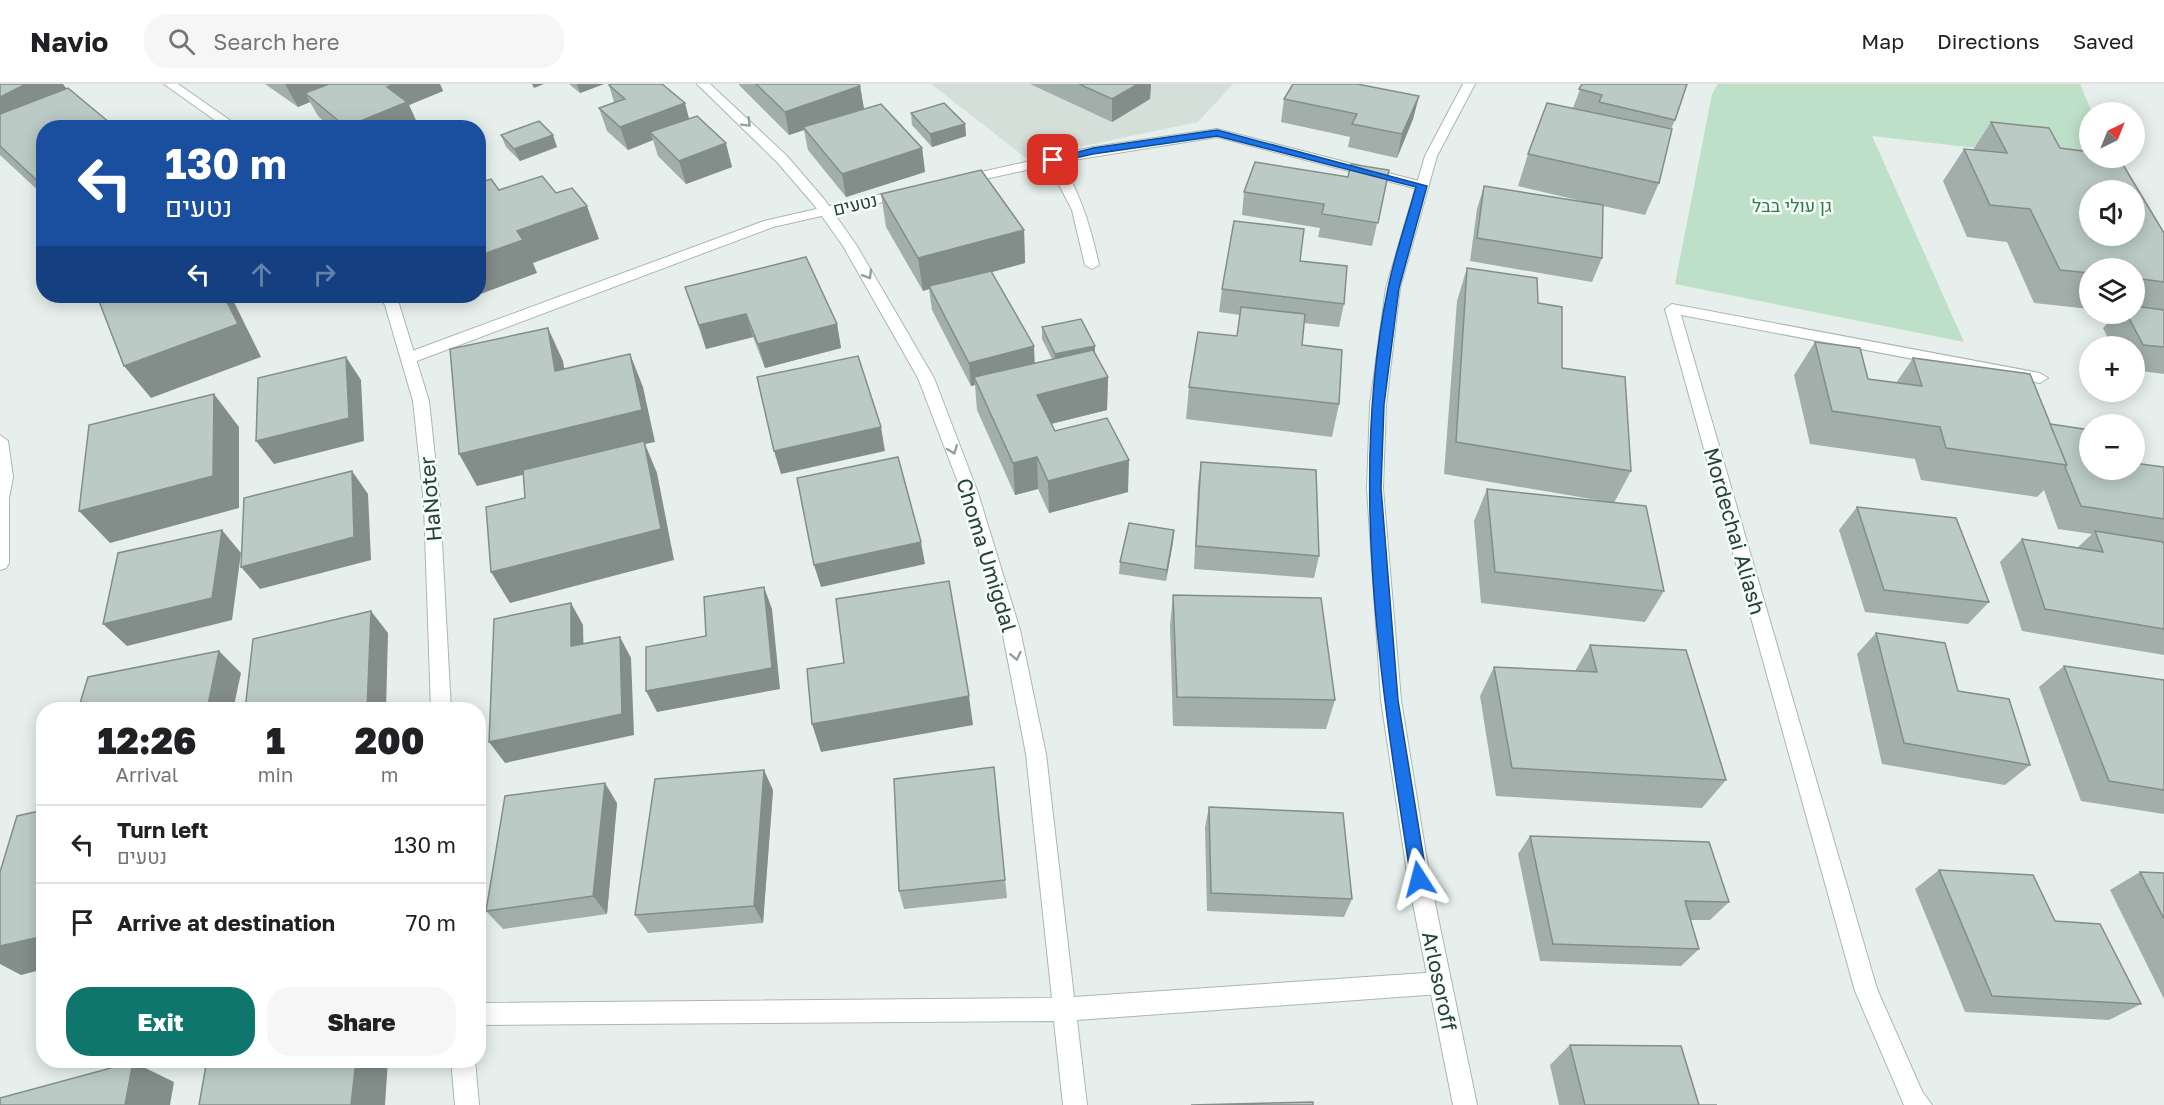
<!DOCTYPE html>
<meta charset="utf-8">
<style>
body{margin:0;font-family:"Golos Text",Heebo,sans-serif;background:#f6f6f6;color:#202124;height:100vh;display:flex;flex-direction:column;font-size:22px;white-space:nowrap}
*{box-sizing:border-box;margin:0}
p{font-size:20px;color:#757577}
.icon{flex:none;width:33px;height:33px;fill:none;stroke:currentColor;stroke-width:2;stroke-linecap:round;stroke-linejoin:round}
.map{position:relative;flex:1;overflow:hidden}
.details{position:absolute;left:36px;top:618px;width:450px;height:366px;display:flex;flex-direction:column;background:#fff;border-radius:24px;box-shadow:0 3px 15px #0003}
.details>*{flex:none}
.top-card{position:absolute;left:36px;top:36px;width:450px;height:183px;border-radius:24px;box-shadow:0 3px 15px #0003;background:#1a4fa0;color:#fff;overflow:hidden}
.needle{width:39px;rotate:43deg}
.fabs{position:absolute;left:2079px;top:18px;display:grid;gap:12px}
.fabs a{display:grid;place-items:center;width:66px;height:66px;border-radius:50%;background:#fff;box-shadow:0 3px 15px #0003;font-size:30px}
.pin{position:absolute;display:grid;place-items:center;width:51px;height:51px;color:#fff;margin:-26px;border-radius:12px;box-shadow:0 3px 9px #0006}
.me{position:absolute;width:66px;margin:-33px;rotate:351deg;stroke-linejoin:round;filter:drop-shadow(0 0 4px #0008)}
.turn{display:flex;align-items:center;gap:21px;height:126px;padding:0 30px;font-size:27px}
.turn .icon{width:78px;height:78px;stroke-width:2.5}
.turn b{display:block;font-size:42px;line-height:51px}
.lanes{display:flex;align-items:center;height:57px;padding:0 30px;background:#0003;justify-content:center;gap:30px;direction:ltr}
.lanes .off{opacity:.35}
.eta{display:flex;justify-content:space-evenly;align-items:center;height:102px;text-align:center}
.eta b{font-size:36px;font-weight:800;line-height:42px}
.cta{display:flex;gap:12px;margin-top:auto;padding:12px 30px}
.cta a{flex:1;height:69px;border-radius:24px;background:#0f766e;color:#fff;font-size:24px;font-weight:800;line-height:69px;text-align:center}
.cta a+a{background:#f6f6f6;color:#202124}
ul{padding:0;list-style:none}
li{display:flex;align-items:center;gap:18px;height:78px;padding:0 30px;border-top:2px solid #e0e0e0}
li div{flex:1}
li b{display:block;font-size:22px}
li em{font-style:normal}
header{display:flex;align-items:center;gap:36px;box-sizing:border-box;height:84px;padding:0 30px;background:#fff;border-bottom:2px solid #e0e0e0}
header strong{font-size:28px}
nav{display:flex;gap:33px;margin-inline-start:auto;font-size:21px}
.search{width:420px;height:54px;background:#f6f6f6;display:flex;align-items:center;gap:15px;box-sizing:border-box;padding:0 21px;border-radius:24px;color:#757577;font-size:22px}
.map>svg:first-child{display:block}
.built{fill:#d4dfda}
.green{fill:#bfe0c8}
.lines{fill:none;stroke-linecap:round;stroke-linejoin:round}
.service-casing{stroke:#a8b8b2;stroke-width:2}
.minor-casing{stroke:#a8b8b2;stroke-width:2}
.tertiary-casing{stroke:#a8b8b2;stroke-width:2}
.service{fill:#fff;fill-rule:evenodd}
.minor{fill:#fff;fill-rule:evenodd}
.tertiary{fill:#fff;fill-rule:evenodd}
.wall{fill:#a1aea9}
.shaded-wall{fill:#838d89}
.building{fill:#bbcac4;stroke:#838d89;stroke-width:1.5;fill-rule:evenodd}
.oneway{stroke:#92a09c}
.route{fill:#1a73e8;stroke:#114b97;stroke-width:1.5}
.labels{text-anchor:middle;dominant-baseline:central;stroke-width:5;stroke-linejoin:round;paint-order:stroke}
.far-street-label{font-size:18px;fill:#24423a;stroke:#f7fbf9}
.far-park-label{font-size:18px;fill:#2d7a4b;stroke:#f7fbf9}
.street-label{font-size:21px;fill:#24423a;stroke:#f7fbf9}
</style>
<header>
<strong>Navio</strong>
<div class="search"><svg class="icon" aria-label="search" viewBox="0 0 24 24"><circle cx="10" cy="10" r="6"/><path d="M15 15l6 6"/></svg>Search here</div>
<nav><a>Map</a><a>Directions</a><a>Saved</a></nav>
</header>
<div class="map">
<svg width="2164" height="1021" viewBox="0 0 2164 1021">
<rect width="100%" height="100%" fill="#e6efeb"/>
<polygon class="built" points="931,0 1233,0 1198,38 1026,74"/>
<polygon class="green" points="1718,0 2080,0 2092,28 2090,28 2090,74 2114,80 1872,52 1964,258 1675,200 1712,10"/>
<g class="lines">
<g class="service-casing">
<g id="service">
<path d="M1217 45 1427 99 1429 102 1422 106 1217 53 1061 78C1081 111 1091 144 1099 181L1092 185 1085 181 1072 126 1049 81 963 100 956 96 963 92 1093 63Z"/>
<polygon points="904,105 911,109 909,112 773,143 414,278 409,279 401,274 404,270 764,137"/>
</g>
</g>
<g class="minor-casing">
<g id="minor">
<polygon points="164,0 178,0 241,44 226,44"/>
<polygon points="697,0 710,0 787,72 824,115 857,162 934,294 978,409 1020,546 1046,670 1074,913 1440,888 1448,891 1451,899 1448,907 1440,910 1077,936 1087,1021 1063,1021 1054,937 478,941 478,919 1052,914 1026,670 1002,546 962,409 918,294 843,162 814,121 777,78"/>
<polygon points="379,212 393,212 399,220 429,317 440,420 451,626 431,626 424,420 413,317 385,221"/>
<polygon points="1672,220 2040,289 2048,294 2040,299 1681,231 1877,905 1922,1007 1932,1021 1904,1021 1855,907 1665,225"/>
<polygon points="451,976 475,976 479,1021 455,1021"/>
</g>
</g>
<g class="tertiary-casing">
<g id="tertiary">
<polygon points="1463,0 1475,0 1437,72 1400,204 1386,321 1383,404 1401,616 1430,795 1477,1021 1453,1021 1408,795 1381,616 1367,404 1370,321 1386,204 1425,72"/>
<polygon points="0,351 8,357 13,393 9,414 9,479 6,484 0,486"/>
</g>
</g>
<use href="#service" class="service"/>
<use href="#minor" class="minor"/>
<use href="#tertiary" class="tertiary"/>
</g>
<g class="wall">
<polygon points="0,0 44,44 44,112 0,71"/>
<polygon points="265,0 440,0 443,7 409,21 418,41 413,44 331,44 318,32 310,18 298,23"/>
<polygon points="569,0 604,0 580,9"/>
<polygon points="739,0 858,0 860,2 864,25 922,64 925,88 846,113 808,66 804,46 789,51 739,1"/>
<polygon points="1030,0 1151,0 1150,15 1112,38"/>
<polygon points="1582,0 1675,36 1671,45 1659,99 1645,131 1603,122 1602,174 1592,198 1470,177 1477,125 1484,102 1586,118 1518,102 1528,70 1573,24"/>
<polygon points="609,1 689,35 732,83 686,100 658,72 653,56 628,66 607,47 599,24 614,18"/>
<polygon points="1419,12 1413,35 1397,74 1348,63 1350,53 1281,38 1284,15"/>
<polygon points="911,29 965,40 966,52 932,63 912,41"/>
<polygon points="1991,38 2060,64 2164,149 2164,290 2134,286 2134,262 2112,262 2103,244 2116,230 2134,230 2134,184 2090,184 2090,225 2034,219 2007,158 1967,153 1943,97 1964,65 1973,66"/>
<polygon points="501,51 557,63 520,77 506,63"/>
<polygon points="1389,86 1372,162 1318,153 1320,144 1242,131 1244,108"/>
<polygon points="881,110 1024,146 1025,179 991,188 1034,262 1034,279 1052,275 1042,255 1042,243 1095,268 1108,293 1107,326 1051,340 1055,347 1128,408 1049,429 1038,405 1015,411 977,326 975,301 971,302 932,226 929,205 923,207 886,143"/>
<polygon points="1300,177 1344,220 1339,243 1304,239 1302,261 1339,320 1332,353 1186,335 1189,303 1237,252 1240,231 1219,228 1222,205"/>
<polygon points="1467,184 1538,219 1562,284 1631,387 1614,419 1664,507 1645,538 1481,519 1474,437 1487,405 1609,418 1444,390 1457,217"/>
<polygon points="685,203 837,240 841,264 765,284 753,253 706,265"/>
<polygon points="1815,258 1868,295 1896,299 1913,274 2050,340 2090,386 2164,383 2164,571 2022,547 2000,478 2022,455 2077,464 2092,450 2058,445 2044,406 2037,413 1921,396 1915,375 1810,360 1794,291"/>
<polygon points="1201,378 1319,472 1314,494 1194,485 1198,401"/>
<polygon points="1857,423 1989,518 1968,540 1865,528 1839,446"/>
<polygon points="1174,446 1173,458 1166,497 1119,490 1120,478"/>
<polygon points="1173,511 1335,616 1326,645 1173,642 1170,542"/>
<polygon points="1876,549 1958,607 2030,681 2005,701 1882,680 1857,570"/>
<polygon points="1590,561 1726,696 1702,724 1496,712 1480,612 1494,583 1575,587"/>
<polygon points="2064,582 2164,596 2164,730 2081,717 2039,603"/>
<polygon points="996,703 1007,814 904,825 899,807"/>
<polygon points="773,706 763,839 648,849 635,831"/>
<polygon points="617,719 607,830 503,845 486,827"/>
<polygon points="1209,723 1352,815 1344,833 1207,827 1205,743"/>
<polygon points="1530,752 1729,818 1710,836 1690,836 1699,865 1681,882 1540,877 1518,770"/>
<polygon points="1939,786 2055,837 2141,920 2109,936 1965,928 1915,805"/>
<polygon points="2140,788 2164,789 2164,915 2110,806"/>
<polygon points="1570,961 1699,1021 1717,1021 1559,1021 1550,981"/>
</g>
<g class="shaded-wall">
<polygon points="26,0 63,0 69,8 0,46 0,13"/>
<polygon points="285,0 349,0 305,9 310,18 298,23"/>
<polygon points="394,0 440,0 443,7 409,21 418,41 413,44 346,43 387,3"/>
<polygon points="532,0 544,0 534,4"/>
<polygon points="577,0 604,0 580,9"/>
<polygon points="1138,0 1151,0 1150,15 1112,38 1112,15"/>
<polygon points="860,2 864,25 803,43 804,46 789,51 785,28"/>
<polygon points="1419,12 1413,35 1397,74 1402,50"/>
<polygon points="685,19 691,42 650,48 653,56 628,66 620,43"/>
<polygon points="965,40 966,52 932,63 930,50"/>
<polygon points="553,51 557,63 520,77 514,65"/>
<polygon points="726,59 732,83 686,100 679,77"/>
<polygon points="922,64 925,88 846,113 842,90"/>
<polygon points="587,122 599,155 533,179 537,189 478,211 478,172 517,147"/>
<polygon points="1024,146 1025,179 930,205 929,202 929,205 923,207 918,174"/>
<polygon points="224,212 231,212 261,273 151,314 124,282"/>
<polygon points="464,212 477,212 466,216"/>
<polygon points="746,230 753,253 706,265 699,241"/>
<polygon points="837,240 841,264 765,284 758,260"/>
<polygon points="548,244 563,277 570,320 555,287"/>
<polygon points="1034,262 1035,286 974,293 975,301 971,302 969,279"/>
<polygon points="1095,262 1095,274 1055,283 1055,270"/>
<polygon points="630,270 643,303 655,358 645,360 657,389 674,476 510,519 491,488 644,361 477,402 459,370"/>
<polygon points="346,273 361,296 364,357 274,380 256,357"/>
<polygon points="1108,293 1107,326 1038,343 1037,311"/>
<polygon points="214,310 239,343 239,424 110,459 79,427"/>
<polygon points="881,343 885,367 781,390 774,367"/>
<polygon points="1037,373 1038,405 1015,411 1013,379"/>
<polygon points="1129,376 1128,408 1049,429 1048,397"/>
<polygon points="352,387 368,410 371,476 260,505 241,483"/>
<polygon points="222,446 241,469 232,536 127,562 103,540"/>
<polygon points="1174,446 1173,458 1166,497 1167,486"/>
<polygon points="921,458 925,480 821,503 814,481"/>
<polygon points="764,503 772,525 780,605 657,628 646,607"/>
<polygon points="571,519 583,541 584,584 571,562"/>
<polygon points="371,527 388,549 386,626 367,626"/>
<polygon points="620,553 631,574 634,651 505,679 489,658"/>
<polygon points="219,567 241,589 233,626 207,626"/>
<polygon points="969,612 973,641 821,668 812,640"/>
<polygon points="764,686 773,706 763,839 754,822"/>
<polygon points="605,699 617,719 607,830 593,812"/>
<polygon points="44,852 44,885 21,891 0,880 0,862"/>
<polygon points="356,976 388,976 385,1021 351,1021"/>
<polygon points="133,978 174,998 170,1021 125,1021"/>
</g>
<g class="building">
<polygon points="0,0 26,0 0,13"/>
<polygon points="329,0 394,0 387,3 407,18 346,43 305,9"/>
<polygon points="612,0 662,0 685,19 620,43 599,24 625,15 609,1"/>
<polygon points="756,0 858,0 860,2 785,28"/>
<polygon points="1079,0 1138,0 1112,15"/>
<polygon points="1293,0 1357,0 1419,12 1402,50 1352,40 1357,30 1284,15"/>
<polygon points="1582,0 1687,0 1675,36 1599,18 1602,11 1579,5"/>
<polygon points="68,4 116,44 44,44 44,103 0,62 0,30"/>
<polygon points="944,19 965,40 930,50 911,29"/>
<polygon points="1547,19 1672,45 1659,99 1528,70"/>
<polygon points="881,20 922,64 842,90 803,43"/>
<polygon points="697,32 726,59 679,77 650,48"/>
<polygon points="539,37 553,51 514,65 501,51"/>
<path d="M1991 38 2049 44 2060 64 2090 68V74H2119L2164 149V198L2134 194V184H2090V189L2060 186 2030 125 1990 121 1964 65 2007 69ZM2090 106H2134V152H2090Z"/>
<polygon points="1255,78 1348,93 1351,80 1389,86 1378,139 1322,130 1324,120 1244,108"/>
<polygon points="981,86 1024,146 918,174 881,110"/>
<polygon points="542,92 556,109 572,104 587,122 517,147 523,156 478,172 478,99 491,95 499,106"/>
<polygon points="1484,102 1603,121 1602,174 1477,154"/>
<polygon points="1234,137 1304,145 1300,177 1347,182 1344,220 1222,205"/>
<polygon points="806,173 837,240 758,260 746,230 699,241 685,203"/>
<polygon points="1467,184 1537,194 1538,219 1562,223 1562,284 1625,293 1631,387 1456,358"/>
<polygon points="991,187 1034,262 969,279 929,202"/>
<polygon points="97,212 224,212 238,240 124,282"/>
<polygon points="2134,222 2164,226 2164,263 2143,261 2127,230 2134,230"/>
<polygon points="1241,223 1305,230 1302,261 1342,266 1339,320 1189,303 1198,248 1237,252"/>
<polygon points="1081,235 1095,262 1055,270 1042,243"/>
<polygon points="548,244 555,287 630,270 642,326 459,370 450,265"/>
<polygon points="1815,258 1860,264 1868,295 1922,302 1913,274 2030,290 2067,381 1946,364 1940,343 1832,327"/>
<polygon points="1093,266 1108,293 1037,311 1055,347 1107,334 1129,376 1048,397 1037,373 1013,379 974,293"/>
<polygon points="858,272 881,343 774,367 757,293"/>
<polygon points="346,273 349,334 256,357 258,294"/>
<polygon points="214,310 213,392 79,427 89,341"/>
<polygon points="2050,340 2090,346 2090,386 2134,386 2134,379 2164,383 2164,435 2081,422 2065,383 2067,381"/>
<polygon points="644,357 661,445 491,488 486,423 525,414 523,386"/>
<polygon points="898,373 921,458 814,481 797,394"/>
<polygon points="1201,378 1316,386 1319,472 1196,462"/>
<polygon points="352,387 354,453 241,483 244,414"/>
<polygon points="1487,405 1646,422 1664,507 1495,488"/>
<polygon points="1857,423 1956,434 1989,518 1884,506"/>
<polygon points="1129,439 1174,446 1167,486 1120,478"/>
<polygon points="222,446 212,514 103,540 118,469"/>
<polygon points="2095,447 2163,458 2164,461 2164,545 2045,525 2022,455 2103,468"/>
<polygon points="949,497 969,612 812,640 807,585 844,579 836,515"/>
<polygon points="764,503 772,584 646,607 646,563 706,552 704,513"/>
<polygon points="1173,511 1321,514 1335,616 1177,613"/>
<polygon points="571,519 571,562 620,553 622,630 489,658 494,535"/>
<polygon points="371,527 367,626 245,626 253,555"/>
<polygon points="1876,549 1945,559 1958,607 2009,615 2030,681 1904,659"/>
<polygon points="1590,561 1686,566 1726,696 1512,684 1494,583 1597,588"/>
<polygon points="219,567 207,626 78,626 88,593"/>
<polygon points="2064,582 2164,596 2164,706 2109,697"/>
<polygon points="994,683 1005,796 899,807 894,695"/>
<polygon points="764,686 754,822 635,831 655,695"/>
<polygon points="605,699 593,812 486,827 505,712"/>
<polygon points="1209,723 1343,729 1352,815 1211,809"/>
<polygon points="44,726 44,852 0,862 0,788 17,732"/>
<polygon points="1530,752 1709,758 1729,818 1685,817 1699,865 1553,860"/>
<polygon points="1939,786 2033,791 2055,837 2100,840 2141,920 1992,912"/>
<polygon points="2140,788 2164,789 2164,835"/>
<polygon points="1570,961 1681,962 1699,1021 1717,1021 1585,1021"/>
<polygon points="207,976 356,976 351,1021 199,1021"/>
<polygon points="133,978 125,1021 0,1021 0,1014"/>
<polygon points="1313,1018 1313,1021 1191,1021"/>
</g>
<defs><path id="oneway-chevron" d="M-2-3.5L2.5 0L-2 3.5" fill="none" stroke-width="1.6" stroke-linecap="round" stroke-linejoin="round" transform="scale(1.5)"/></defs>
<g class="oneway">
<use href="#oneway-chevron" transform="translate(747 39) rotate(45)"/>
<use href="#oneway-chevron" transform="translate(868 191) rotate(59)"/>
<use href="#oneway-chevron" transform="translate(953 366) rotate(69)"/>
<use href="#oneway-chevron" transform="translate(1016 572) rotate(78)"/>
</g>
<path class="route" d="M1217 46 1427 102 1399 204 1384 321 1381 404 1398 616 1427 795 1425 800 1419 802 1413 800 1411 795C1381 603 1348 396 1388 204 1395 170 1407 136 1416 103L1217 52 1093 70 1053 79 1048 76 1093 64Z"/>
<g class="labels">
<g class="far-street-label">
<text transform="translate(855 120) rotate(-13)">נטעים</text>
</g>
<g class="far-park-label">
<text x="1792" y="121">גן עולי בבל</text>
</g>
<g class="street-label">
<text transform="translate(430 415) rotate(-95)">HaNoter</text>
<text transform="translate(1735 447) rotate(74)">Mordechai Aliash</text>
<text transform="translate(987 471) rotate(73)">Choma Umigdal</text>
<text transform="translate(1440 897) rotate(78)">Arlosoroff</text>
</g>
</g>
</svg>
<div class="fabs">
<a><svg class="needle" viewBox="-14 -14 28 28"><path d="M0-13l5 13h-10z" fill="#e53935"/><path d="M0 13l5-13h-10z" fill="#757577"/></svg></a>
<a><svg class="icon" aria-label="sound" viewBox="0 0 24 24"><path d="M4 9h4l5-4v14l-5-4H4zM17 9q2 3 0 6"/></svg></a>
<a><svg class="icon" aria-label="layers" viewBox="0 0 24 24"><path d="M12 4l9 5-9 5-9-5zM3 14l9 5 9-5"/></svg></a>
<a>+</a>
<a>−</a>
</div>
<div class="pin" style="left:1053px;top:76px;background:#d93025"><svg class="icon" aria-label="arrive" viewBox="0 0 24 24"><path d="M6 21V4h12l-3 4 3 4H6"/></svg></div>
<svg class="me" style="left:1419px;top:795px" viewBox="-20 -20 40 40"><path d="M0-17L14 15 0 8-14 15z" fill="#1a73e8" stroke="#fff" stroke-width="4"/></svg>
<div class="top-card">
<div class="turn"><svg class="icon" aria-label="left" viewBox="0 0 24 24"><path d="M17 20v-9H6M10 6l-5 5 5 5"/></svg><div><b>130 m</b>נטעים</div></div>
<div class="lanes"><svg class="icon" aria-label="left" viewBox="0 0 24 24"><path d="M17 20v-9H6M10 6l-5 5 5 5"/></svg><svg class="icon off" aria-label="ahead" viewBox="0 0 24 24"><path d="M12 20V5M6 11l6-6 6 6"/></svg><svg class="icon off" aria-label="right" viewBox="0 0 24 24"><path d="M7 20v-9h11M14 6l5 5-5 5"/></svg></div>
</div>
<section class="details">
<div class="eta">
<div><b>12:26</b><p>Arrival</p></div>
<div><b>1</b><p>min</p></div>
<div><b>200</b><p>m</p></div>
</div>
<ul>
<li><svg class="icon" aria-label="left" viewBox="0 0 24 24"><path d="M17 20v-9H6M10 6l-5 5 5 5"/></svg><div><b>Turn left</b><p>נטעים</p></div><em>130 m</em></li>
<li><svg class="icon" aria-label="arrive" viewBox="0 0 24 24"><path d="M6 21V4h12l-3 4 3 4H6"/></svg><div><b>Arrive at destination</b></div><em>70 m</em></li>
</ul>
<div class="cta"><a>Exit</a><a>Share</a></div>
</section>
</div>
